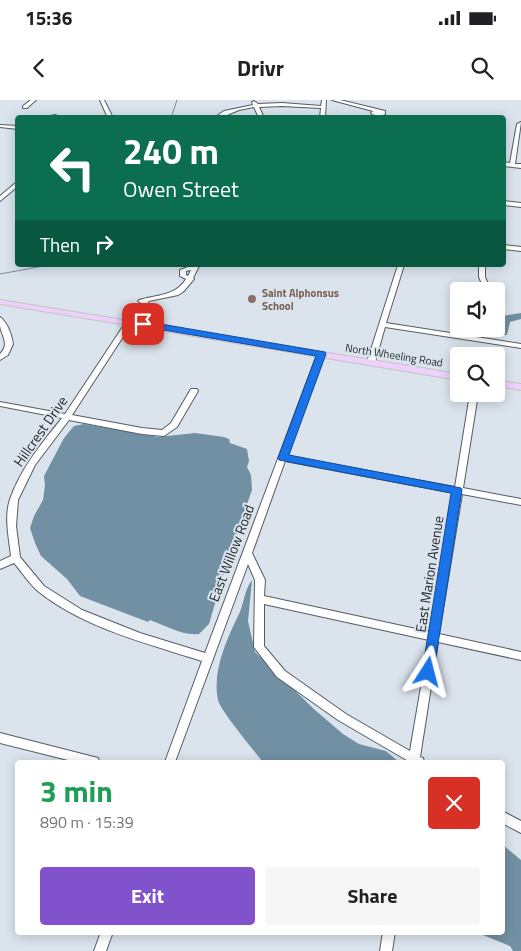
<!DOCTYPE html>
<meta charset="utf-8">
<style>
body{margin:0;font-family:"Titillium Web",sans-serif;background:#f6f6f6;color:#202124;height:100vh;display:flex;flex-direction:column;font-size:19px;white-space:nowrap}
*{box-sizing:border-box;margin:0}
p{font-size:16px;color:#757577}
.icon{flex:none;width:28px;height:28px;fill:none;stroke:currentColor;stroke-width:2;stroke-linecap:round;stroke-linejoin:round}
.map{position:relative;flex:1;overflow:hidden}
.drawer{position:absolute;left:15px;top:660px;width:490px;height:175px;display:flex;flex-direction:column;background:#fff;border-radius:5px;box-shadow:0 2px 12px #0003}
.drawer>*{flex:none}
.guide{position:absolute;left:15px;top:15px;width:491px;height:152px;border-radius:5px;box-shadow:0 2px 12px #0003;background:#0b6e4f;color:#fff;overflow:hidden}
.controls{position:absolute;left:450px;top:182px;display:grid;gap:10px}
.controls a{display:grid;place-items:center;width:55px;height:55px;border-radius:5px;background:#fff;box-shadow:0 2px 12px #0003;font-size:25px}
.pin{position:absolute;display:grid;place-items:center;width:42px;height:42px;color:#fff;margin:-21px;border-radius:10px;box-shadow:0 2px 8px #0006}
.me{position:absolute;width:55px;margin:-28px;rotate:9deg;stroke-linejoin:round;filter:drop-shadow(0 0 4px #0008)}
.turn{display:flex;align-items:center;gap:18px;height:105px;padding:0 25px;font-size:22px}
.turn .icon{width:65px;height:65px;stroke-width:2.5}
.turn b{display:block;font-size:35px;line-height:42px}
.then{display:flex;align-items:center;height:48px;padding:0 25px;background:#0003;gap:10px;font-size:19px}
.round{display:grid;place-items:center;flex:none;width:52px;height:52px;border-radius:5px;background:#f6f6f6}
.headline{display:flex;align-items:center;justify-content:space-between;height:85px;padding:0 25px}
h1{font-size:30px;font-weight:700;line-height:38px;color:#1e9e55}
.primary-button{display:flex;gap:10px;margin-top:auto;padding:10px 25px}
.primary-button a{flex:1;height:58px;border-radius:5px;background:#8053cc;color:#fff;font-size:20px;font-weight:700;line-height:58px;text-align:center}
.primary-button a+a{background:#f6f6f6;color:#202124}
.status{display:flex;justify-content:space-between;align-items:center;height:35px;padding:0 25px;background:#fff;direction:ltr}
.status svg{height:14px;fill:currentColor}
header{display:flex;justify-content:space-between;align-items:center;height:65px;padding:0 25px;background:#fff;font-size:22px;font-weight:700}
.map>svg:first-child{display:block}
.water{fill:#7190a3}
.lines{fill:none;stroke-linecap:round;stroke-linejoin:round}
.stream{stroke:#7190a3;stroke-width:1}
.minor-casing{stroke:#555c64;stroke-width:2}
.major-casing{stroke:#c2c3c4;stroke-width:2}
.minor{fill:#fff;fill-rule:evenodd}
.major{fill:#eed1fa;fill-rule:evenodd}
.route{fill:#1a73e8;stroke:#114b97}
.education-dot{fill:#8d6e63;stroke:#dbe4ed;stroke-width:2}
.labels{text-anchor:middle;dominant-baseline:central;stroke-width:4;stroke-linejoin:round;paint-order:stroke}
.far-education-label{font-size:11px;font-weight:bold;fill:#785e54;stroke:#dbe4ed;text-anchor:start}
.far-street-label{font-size:11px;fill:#24272b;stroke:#dbe4ed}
.street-label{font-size:14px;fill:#24272b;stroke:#dbe4ed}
</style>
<div class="status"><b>15:36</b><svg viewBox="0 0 49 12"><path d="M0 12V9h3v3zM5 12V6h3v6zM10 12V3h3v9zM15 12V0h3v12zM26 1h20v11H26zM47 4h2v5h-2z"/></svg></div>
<header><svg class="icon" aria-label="back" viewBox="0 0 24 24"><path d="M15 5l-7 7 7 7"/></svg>Drivr<svg class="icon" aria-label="search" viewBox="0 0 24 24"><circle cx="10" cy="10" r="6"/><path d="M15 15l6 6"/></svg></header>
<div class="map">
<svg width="521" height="851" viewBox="0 0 521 851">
<rect width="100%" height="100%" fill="#dbe4ed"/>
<g class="water">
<polygon points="521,213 521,219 510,222 507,235 463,229 496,229 496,217"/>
<path d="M84 324 158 337 195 333 224 337 229 339 230 343 247 349 249 361 247 367 251 375 252 390 228 459 209 524 199 534C182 536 165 525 150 520L148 522 80 496 67 479 41 456 35 443 30 428 34 416 43 400 45 385 44 376 64 338 74 326Z"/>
<path d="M252 480 248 521 255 552 315 610 343 634 359 644 386 651 399 662H263C255 652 220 610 218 600 212 572 226 541 238 516 244 505 244 490 252 480Z"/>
<polygon points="503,745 521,760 521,851 513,851 510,846 478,833 502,832"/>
</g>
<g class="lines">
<g class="stream">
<polyline points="171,18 177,0"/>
<polyline points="0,174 49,165"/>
</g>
<g class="minor-casing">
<g id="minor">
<polygon points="31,0 36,0 27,8 23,8 23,6"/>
<polygon points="100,0 104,0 113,18 108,18"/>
<polygon points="322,0 326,0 325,18 320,18 321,8 282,6 259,7 264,18 259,18 254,7 239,10 220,18 214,18 224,11 253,5 252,2 254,1 258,4 282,3 321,6"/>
<path d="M332 0H340L385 11V14C382 17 374 16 371 13L373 11Z"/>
<polygon points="55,15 62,18 46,18 46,17"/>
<polygon points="521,22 515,64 521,64 521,68 504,66 504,62 510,63 517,24"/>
<polygon points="0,25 18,26 18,29 0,27"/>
<polygon points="18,81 18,86 0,101 0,96"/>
<polygon points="504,101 521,103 521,107 504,105"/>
<polygon points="504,145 521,147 521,151 504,149"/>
<path d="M193 165 199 166 193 178 194 179 183 192 178 195 149 201 132 223 72 315 142 328 162 330 171 323 191 289H197L198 291 177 327 164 336 142 334 69 320 35 365 18 400 16 426 20 457 44 486 82 510 140 533 205 553 318 252H321L325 254 287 356 455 387 470 294H478L463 388 521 399V405L462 394 439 534 521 552V560L438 542 420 657 423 658 424 662H410L338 620 277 577 254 547 255 480 248 464 175 662H165L202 561C149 544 84 528 39 492 30 485 22 472 14 463L0 469V461L11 456C9 438 4 417 10 399 21 368 42 343 62 318L0 306V302L65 314 126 222 141 203 138 201 139 200C156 195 176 196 186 179L180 176V170ZM191 170 188 176 186 175V171ZM285 361 454 393 430 532 264 496 265 480 252 453ZM264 504 429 540 410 651 346 614 285 571 264 546Z"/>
<polygon points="398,165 404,165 386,223 521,244 521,248 385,227 375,262 374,264 368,264 367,262"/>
<polygon points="479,165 485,165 485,177 491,191 485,191 479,177"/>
<path d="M0 217C7 222 12 235 13 244L8 255 0 260V254C10 244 2 237 0 226 0 223 0 220 0 217Z"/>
<polygon points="0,633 94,657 98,658 99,662 76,662 0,643"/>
<polygon points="502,711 521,721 521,733 502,723"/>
<polygon points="101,832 113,832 106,851 94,851"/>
<polygon points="383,832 395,832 392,851 380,851"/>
</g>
</g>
<g class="major-casing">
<g id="major">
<polygon points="0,200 459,274 459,280 0,204"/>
<polygon points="496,280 521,284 521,290 496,286"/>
</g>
</g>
<use href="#minor" class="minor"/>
<use href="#major" class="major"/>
</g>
<polygon class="route" points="143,221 325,252 326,254 289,355 461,388 462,390 433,576 428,578 423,576 422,572 451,393 279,360 278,358 316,256 140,226 140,222"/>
<circle class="education-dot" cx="252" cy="199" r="5"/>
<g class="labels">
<g class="far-education-label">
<text x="262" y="193">Saint Alphonsus<tspan x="262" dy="13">School</tspan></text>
</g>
<g class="far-street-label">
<text transform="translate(394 255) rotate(9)">North Wheeling Road</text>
</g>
<g class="street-label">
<text transform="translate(40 331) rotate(-55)">Hillcrest Drive</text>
<text transform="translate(231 453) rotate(-69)">East Willow Road</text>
<text transform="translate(429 474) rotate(-81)">East Marion Avenue</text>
</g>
</g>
</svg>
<div class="controls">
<a><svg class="icon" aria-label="sound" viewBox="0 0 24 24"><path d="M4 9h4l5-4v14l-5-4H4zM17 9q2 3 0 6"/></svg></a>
<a><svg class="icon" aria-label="search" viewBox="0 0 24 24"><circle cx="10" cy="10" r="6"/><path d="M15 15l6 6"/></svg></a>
</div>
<div class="pin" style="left:143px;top:224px;background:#d93025"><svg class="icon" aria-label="arrive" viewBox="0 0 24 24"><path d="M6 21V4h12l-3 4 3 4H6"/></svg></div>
<svg class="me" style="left:428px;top:572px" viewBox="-20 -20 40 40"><path d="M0-17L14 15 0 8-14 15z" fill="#1a73e8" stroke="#fff" stroke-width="4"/></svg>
<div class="guide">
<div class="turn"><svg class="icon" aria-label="left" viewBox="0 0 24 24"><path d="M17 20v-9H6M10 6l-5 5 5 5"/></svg><div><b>240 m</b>Owen Street</div></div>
<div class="then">Then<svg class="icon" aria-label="right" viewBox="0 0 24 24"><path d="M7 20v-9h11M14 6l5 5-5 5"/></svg></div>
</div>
<section class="drawer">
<div class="headline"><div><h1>3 min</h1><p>890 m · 15:39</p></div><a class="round" style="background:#d93025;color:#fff"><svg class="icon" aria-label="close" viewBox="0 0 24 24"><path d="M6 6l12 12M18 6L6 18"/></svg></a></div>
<div class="primary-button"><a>Exit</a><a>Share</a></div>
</section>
</div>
